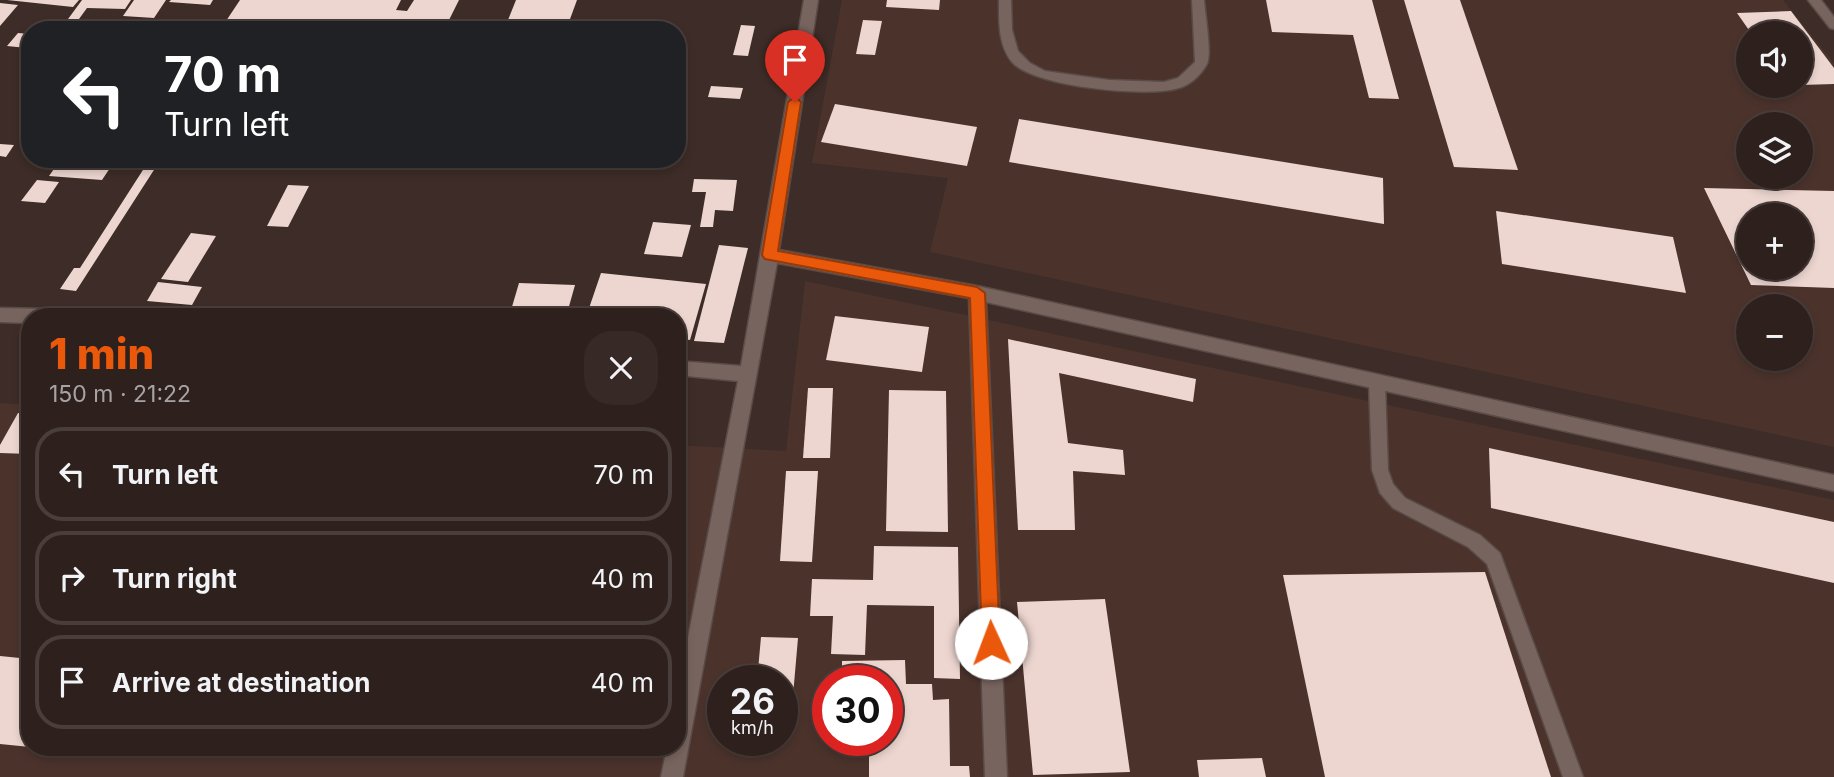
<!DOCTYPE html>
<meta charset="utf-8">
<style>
body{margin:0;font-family:Inter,sans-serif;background:#362926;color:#f1f3f6;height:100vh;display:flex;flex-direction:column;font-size:26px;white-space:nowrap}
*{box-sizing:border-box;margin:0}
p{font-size:23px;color:#a7a3a4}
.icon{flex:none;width:38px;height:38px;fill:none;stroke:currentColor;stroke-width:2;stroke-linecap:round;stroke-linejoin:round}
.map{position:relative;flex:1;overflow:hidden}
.sheet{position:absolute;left:21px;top:308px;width:665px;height:448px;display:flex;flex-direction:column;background:#2e211d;border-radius:28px;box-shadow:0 4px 10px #0003,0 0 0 2px #493e3b}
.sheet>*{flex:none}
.hud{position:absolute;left:21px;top:21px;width:665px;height:147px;border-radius:28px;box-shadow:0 4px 10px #0003,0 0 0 2px #493e3b;background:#202124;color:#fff;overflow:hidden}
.fabs{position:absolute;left:1736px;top:21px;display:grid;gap:14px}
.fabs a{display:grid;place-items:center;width:77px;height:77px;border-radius:50%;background:#2e211d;box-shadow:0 4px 10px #0003,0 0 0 2px #493e3b;font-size:35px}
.speed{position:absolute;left:707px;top:665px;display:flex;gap:14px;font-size:35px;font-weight:700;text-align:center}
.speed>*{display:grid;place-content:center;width:91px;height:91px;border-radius:50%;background:#2e211d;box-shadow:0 4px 10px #0003,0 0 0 2px #493e3b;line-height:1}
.speed small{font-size:18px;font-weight:400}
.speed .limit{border:10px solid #d22;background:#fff;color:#111}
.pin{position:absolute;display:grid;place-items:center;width:60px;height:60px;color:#fff;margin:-72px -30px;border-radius:50% 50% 50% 0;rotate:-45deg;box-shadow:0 0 7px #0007}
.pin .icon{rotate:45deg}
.me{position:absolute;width:77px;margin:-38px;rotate:358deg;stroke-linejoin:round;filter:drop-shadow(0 0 5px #0008)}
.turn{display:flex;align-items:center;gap:24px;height:147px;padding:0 28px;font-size:32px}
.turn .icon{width:91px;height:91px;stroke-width:2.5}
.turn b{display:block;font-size:49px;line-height:60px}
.round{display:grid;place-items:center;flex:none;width:74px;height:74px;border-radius:28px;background:#362926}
.overview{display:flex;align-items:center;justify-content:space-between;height:119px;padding:0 28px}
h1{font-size:42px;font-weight:800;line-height:52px;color:#ea580c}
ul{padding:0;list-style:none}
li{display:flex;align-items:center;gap:21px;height:94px;margin:0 14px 10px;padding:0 14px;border:4px solid #493e3b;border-radius:28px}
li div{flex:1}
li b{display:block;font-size:26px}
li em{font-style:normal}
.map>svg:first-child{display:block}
.built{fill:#4b332c;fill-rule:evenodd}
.building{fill:#edd6d0;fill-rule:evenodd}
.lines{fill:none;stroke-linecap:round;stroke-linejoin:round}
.service-casing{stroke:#594b47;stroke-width:3}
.minor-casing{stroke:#594b47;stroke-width:3}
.service{fill:#78645f;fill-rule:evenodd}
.minor{fill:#78645f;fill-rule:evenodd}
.route{fill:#ea580c;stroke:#983908;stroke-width:2}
</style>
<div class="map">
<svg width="1834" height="777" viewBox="0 0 1834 777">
<rect width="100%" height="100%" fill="#3d2c27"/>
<g class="built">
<path d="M842 0H1783L1834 63V447L930 252 948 178 812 163ZM1748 33H1801V86H1748ZM1748 124H1801V177H1748ZM1748 215H1801V268H1748ZM1748 306H1801V359H1748Z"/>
<path d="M805 281 1834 500V777H0V403L30 405V747H677V445L786 451ZM723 681H782V740H723ZM828 681H887V740H828Z"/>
</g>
<g class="building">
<polygon points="7,0 79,0 73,7"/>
<polygon points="82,0 131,0 125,9 87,8 71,30 60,30"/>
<polygon points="134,0 166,0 154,18 123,16"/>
<polygon points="171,0 213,0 210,5 169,2"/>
<polygon points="240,0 401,0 396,10 407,11 414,0 459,0 444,30 220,30"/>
<polygon points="516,0 577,0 566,30 504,30"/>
<polygon points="887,0 940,0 939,10 886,7"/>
<polygon points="1266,0 1372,0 1399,99 1369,98 1353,35 1272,32"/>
<polygon points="1404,0 1460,0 1518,170 1454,167"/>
<polygon points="0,3 18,5 0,26"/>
<polygon points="1791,11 1834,68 1834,84 1801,85 1801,33 1751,33 1737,13"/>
<polygon points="863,20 882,21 875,55 856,54"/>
<polygon points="741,25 755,26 748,56 733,55"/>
<polygon points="18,33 30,34 27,48 7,46"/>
<polygon points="711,86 743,88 740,99 708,97"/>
<polygon points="835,104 977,127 967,166 821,142"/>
<polygon points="1019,119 1383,178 1384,224 1009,162"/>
<polygon points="0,144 14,145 6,157 0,156"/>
<polygon points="61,159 116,159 102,180 49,176"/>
<polygon points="150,159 161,159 76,291 60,289 74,268 80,268"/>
<polygon points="694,179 737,180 733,211 715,210 713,227 700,227 706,192 692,192"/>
<polygon points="37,180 59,182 45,203 21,201"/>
<polygon points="288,185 309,186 288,227 267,226"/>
<path d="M1704 188 1834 191V288L1751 285ZM1748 215H1801V268H1748Z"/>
<polygon points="1496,211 1673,237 1686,293 1502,264"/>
<polygon points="653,222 691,225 682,257 644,254"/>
<polygon points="191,233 216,236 188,282 161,279"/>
<polygon points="719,245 748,248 724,343 694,341"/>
<polygon points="601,273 706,284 690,340 677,338 677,317 586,317"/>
<polygon points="158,282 202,287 192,305 147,301"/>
<polygon points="519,283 575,285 566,317 509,317"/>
<polygon points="835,316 929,327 922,372 826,360"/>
<polygon points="1008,339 1196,379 1193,402 1059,373 1068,443 1123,450 1125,475 1073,471 1075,530 1018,530"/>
<polygon points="808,388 833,388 830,458 803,458"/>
<polygon points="889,390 946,391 948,532 886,531"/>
<polygon points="18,413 30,414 30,454 0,453 0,445"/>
<polygon points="1489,448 1834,522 1834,583 1491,508"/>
<polygon points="786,471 818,471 812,562 780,561"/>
<polygon points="874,546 958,547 960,679 934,678 934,606 867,605 865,655 831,654 833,616 810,616 812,579 873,580"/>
<polygon points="1485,572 1551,777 1325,777 1283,575"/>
<polygon points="1105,599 1130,772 1033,775 1017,602"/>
<polygon points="761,637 798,638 790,730 782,730 782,681 757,681"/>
<polygon points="0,656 30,659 30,747 0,744"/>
<polygon points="905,660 906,684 932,684 933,700 949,699 950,766 969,766 970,777 869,777 869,740 887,740 887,681 842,681 842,661"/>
<polygon points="63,747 147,747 143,756"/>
<polygon points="1262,758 1266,777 1199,777 1197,760"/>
</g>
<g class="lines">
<g class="service-casing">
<g id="service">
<path d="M999 0H1011L1012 30 1018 51 1030 63 1045 71 1109 80 1164 82 1178 78 1195 62 1192 0H1204C1205 14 1212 53 1207 64 1201 75 1190 85 1179 88 1149 98 1033 87 1012 62 998 45 999 21 999 0Z"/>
<polygon points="1808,0 1821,0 1834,17 1834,29 1830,28"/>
<polygon points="1377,376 1383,378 1385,383 1388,470 1393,484 1405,498 1480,535 1500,553 1583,777 1563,777 1487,564 1468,547 1393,508 1380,493 1372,470 1369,383 1371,378"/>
</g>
</g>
<g class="minor-casing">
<g id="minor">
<polygon points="804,0 818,0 779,250 977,286 1834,475 1834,491 986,302 1007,777 985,777 969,298 777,263 683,777 661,777 667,747 677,747 677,694 738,381 677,375 677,361 741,366"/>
<polygon points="0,308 90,310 96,312 98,317 30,317 30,323 0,322"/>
</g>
</g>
<use href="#service" class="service"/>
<use href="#minor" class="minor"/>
</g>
<polygon class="route" points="795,97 801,102 778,251 977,287 985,293 1000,643 997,649 991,652 984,649 982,643 970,298 765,259 762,255 788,102"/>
</svg>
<div class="fabs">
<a><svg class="icon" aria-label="sound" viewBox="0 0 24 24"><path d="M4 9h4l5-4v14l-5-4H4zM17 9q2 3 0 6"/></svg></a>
<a><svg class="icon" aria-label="layers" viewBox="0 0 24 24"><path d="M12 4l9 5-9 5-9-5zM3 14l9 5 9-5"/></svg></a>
<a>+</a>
<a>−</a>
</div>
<div class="speed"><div>26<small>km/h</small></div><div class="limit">30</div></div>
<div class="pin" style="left:795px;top:102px;background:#d93025"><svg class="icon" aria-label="arrive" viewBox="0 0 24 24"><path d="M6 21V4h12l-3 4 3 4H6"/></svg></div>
<svg class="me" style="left:991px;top:643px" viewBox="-20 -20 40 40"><circle r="19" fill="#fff"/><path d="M0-13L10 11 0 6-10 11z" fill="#ea580c"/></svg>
<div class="hud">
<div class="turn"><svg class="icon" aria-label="left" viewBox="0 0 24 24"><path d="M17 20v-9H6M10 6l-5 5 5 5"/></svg><div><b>70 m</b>Turn left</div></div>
</div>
<section class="sheet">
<div class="overview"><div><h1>1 min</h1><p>150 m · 21:22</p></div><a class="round"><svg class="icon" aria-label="close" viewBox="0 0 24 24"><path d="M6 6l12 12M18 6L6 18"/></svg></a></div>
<ul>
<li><svg class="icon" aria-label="left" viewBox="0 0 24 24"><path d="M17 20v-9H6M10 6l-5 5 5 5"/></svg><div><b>Turn left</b></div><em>70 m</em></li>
<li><svg class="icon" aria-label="right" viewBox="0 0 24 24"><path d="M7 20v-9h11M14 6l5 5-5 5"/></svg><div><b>Turn right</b></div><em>40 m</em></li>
<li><svg class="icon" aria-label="arrive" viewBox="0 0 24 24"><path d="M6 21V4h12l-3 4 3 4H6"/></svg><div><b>Arrive at destination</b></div><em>40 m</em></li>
</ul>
</section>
</div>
